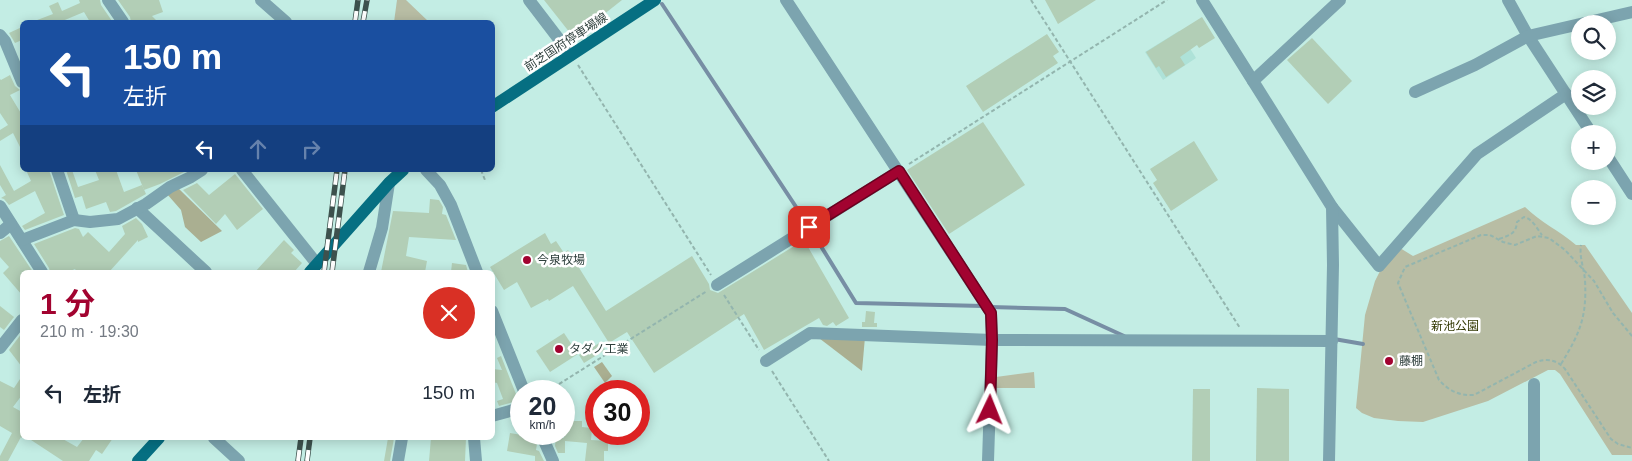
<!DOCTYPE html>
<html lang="ja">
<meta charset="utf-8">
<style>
body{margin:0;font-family:Helvetica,"Noto Sans JP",sans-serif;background:#f2f2f3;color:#1f2937;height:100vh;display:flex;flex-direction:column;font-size:19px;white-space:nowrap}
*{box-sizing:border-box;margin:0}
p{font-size:16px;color:#747a83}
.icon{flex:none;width:28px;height:28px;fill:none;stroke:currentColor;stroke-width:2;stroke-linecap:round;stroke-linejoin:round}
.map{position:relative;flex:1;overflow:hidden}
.panel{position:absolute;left:20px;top:270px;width:475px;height:170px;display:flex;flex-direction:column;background:#fff;border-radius:8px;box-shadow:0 2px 12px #0003}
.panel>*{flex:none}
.hud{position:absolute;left:20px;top:20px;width:475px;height:152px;border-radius:8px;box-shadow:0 2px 12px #0003;background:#1a4fa0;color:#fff;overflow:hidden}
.fabs{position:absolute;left:1571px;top:15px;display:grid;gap:10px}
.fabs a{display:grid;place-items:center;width:45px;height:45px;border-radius:50%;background:#fff;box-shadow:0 2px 12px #0003;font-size:25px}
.speed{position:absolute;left:510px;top:380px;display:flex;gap:10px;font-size:25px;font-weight:700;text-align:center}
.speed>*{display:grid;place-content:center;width:65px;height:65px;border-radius:50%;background:#fff;box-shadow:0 2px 12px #0003;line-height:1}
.speed small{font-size:12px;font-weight:400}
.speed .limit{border:8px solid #d22;background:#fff;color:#111}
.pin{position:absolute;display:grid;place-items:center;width:42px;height:42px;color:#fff;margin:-21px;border-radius:10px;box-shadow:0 2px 8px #0006}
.me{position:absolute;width:55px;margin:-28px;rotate:2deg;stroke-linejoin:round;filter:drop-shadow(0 0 4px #0008)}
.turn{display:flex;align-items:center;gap:18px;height:105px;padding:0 20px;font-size:22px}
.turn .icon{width:65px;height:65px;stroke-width:2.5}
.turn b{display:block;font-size:35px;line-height:42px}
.lanes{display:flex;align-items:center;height:48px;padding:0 20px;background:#0003;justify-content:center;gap:25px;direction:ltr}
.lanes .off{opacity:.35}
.round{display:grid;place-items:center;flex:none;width:52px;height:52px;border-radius:26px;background:#f2f2f3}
.headline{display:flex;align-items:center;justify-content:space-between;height:85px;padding:0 20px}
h1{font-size:30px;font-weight:700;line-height:38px;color:#a20330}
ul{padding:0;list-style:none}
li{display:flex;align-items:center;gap:15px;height:75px;padding:0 20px}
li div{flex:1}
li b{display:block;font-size:19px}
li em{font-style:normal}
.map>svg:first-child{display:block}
.built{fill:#aee2d8}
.green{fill:#b8bda4}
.forest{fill:#aaaf91}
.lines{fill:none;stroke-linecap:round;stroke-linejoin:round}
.stream{stroke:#778ea4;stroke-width:4}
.building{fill:#b2ceb6}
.path{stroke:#93b5ae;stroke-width:2;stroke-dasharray:4 2.5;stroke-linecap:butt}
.minor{stroke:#7ca4af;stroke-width:12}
.major{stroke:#066f82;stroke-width:12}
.rail-casing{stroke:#3d514d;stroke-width:5.5}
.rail{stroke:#fff;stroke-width:4;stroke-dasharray:11;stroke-linecap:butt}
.route-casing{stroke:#69021f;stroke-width:12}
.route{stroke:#a20330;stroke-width:9}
.poi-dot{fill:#a20330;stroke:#fff;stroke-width:2}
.labels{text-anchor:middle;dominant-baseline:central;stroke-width:5;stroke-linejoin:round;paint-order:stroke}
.street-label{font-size:12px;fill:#2d3e3b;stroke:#fff}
.poi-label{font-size:12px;fill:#2d3e3b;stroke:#fff;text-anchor:start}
.park-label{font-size:12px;fill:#323802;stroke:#fff}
</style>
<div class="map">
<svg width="1632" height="461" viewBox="0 0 1632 461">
<rect width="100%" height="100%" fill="#c3ede4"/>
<polygon class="built" points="1179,31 1196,58 1163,80 1145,52"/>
<g class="green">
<polygon points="397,0 406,0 429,22 394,22"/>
<path d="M1525 207C1540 222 1560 231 1576 245H1585L1632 313V455H1612L1560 374 1555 370H1548L1488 401 1423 422 1398 421 1374 418 1362 413 1356 408 1365 315 1375 281 1380 271 1400 248 1413 256Z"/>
<polygon points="1034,372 1035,388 996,388 996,377"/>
</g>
<g class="forest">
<polygon points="178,188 222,231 201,242 185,227 181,210 167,194"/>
<polygon points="815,335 865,337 862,371"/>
<polygon points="602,362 612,376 605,383 594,367"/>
</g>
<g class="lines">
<g class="stream">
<polyline points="662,4 806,222 856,303 983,306"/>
<polyline points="990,307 1065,309 1124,336"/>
<polyline points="1334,339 1363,344"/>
</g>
</g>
<g class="building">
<polygon points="79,0 100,0 101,5 112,21 110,22 90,22 84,12 60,22 32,22 53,14 49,6 58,2 62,11 80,3"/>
<polygon points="118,0 159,0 163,12 152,16 158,22 131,22 130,17"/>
<polygon points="544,0 622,0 574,38"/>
<polygon points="1045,0 1096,0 1058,24"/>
<polygon points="1202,17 1215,38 1199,48 1197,45 1180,57 1185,65 1166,77 1159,66 1156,68 1146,52"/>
<polygon points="22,27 22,40 15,43 9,33"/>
<polygon points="1047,34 1059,52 1053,56 1058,63 983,112 966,86"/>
<polygon points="1312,38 1352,81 1328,104 1287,60"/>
<polygon points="10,75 15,86 20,90 10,95 22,115 22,151 13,133 0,141 0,130 8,125 0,113 0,79 1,80"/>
<polygon points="983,122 1025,185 949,234 907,170"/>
<polygon points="1194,141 1218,180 1171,211 1153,183 1157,180 1150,169"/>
<polygon points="0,165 14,191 31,181 26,170 49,170 64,215 25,230 22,226 45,213 35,191 9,205 4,199 1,198 6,195 0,185"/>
<polygon points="66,170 72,170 78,187 99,180 95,170 116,170 124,192 142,185 146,194 116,211 110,212 106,202 86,209 82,196 75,198"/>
<polygon points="136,170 185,170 186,171 160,184 144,190"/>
<polygon points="235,174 263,209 237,230 225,214 216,224 183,190 197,183 209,195"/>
<polygon points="430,199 439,200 443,207 442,214 446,215 456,240 409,237 406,256 427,261 425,272 381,272 393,211 429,213"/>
<polygon points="136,218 142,224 148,237 138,242 138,240 109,272 77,272 75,269 68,272 50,272 49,268 34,244 75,228 79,229 83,237 88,232 109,252 125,234 122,226"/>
<polygon points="545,233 551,244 556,241 564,253 568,250 606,311 692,256 709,284 710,290 718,293 804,240 849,318 836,326 833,322 827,326 823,325 819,318 764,350 744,314 654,373 627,332 609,343 573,286 549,301 548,299 531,308 517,282 504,290 490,267"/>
<polygon points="9,236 33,272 22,272 22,295 3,273 9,267 0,257 0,241"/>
<polygon points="284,240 294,250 291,253 302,263 294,272 255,272"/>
<polygon points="452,263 466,265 468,272 451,272"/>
<polygon points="0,306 14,317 4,330 0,327"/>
<polygon points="866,311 875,312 874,323 877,323 877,327 862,327 862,322 865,322"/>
<polygon points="22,333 22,367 9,350"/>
<polygon points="564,333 578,354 550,372 536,351"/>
<polygon points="601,342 605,350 584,363 579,355"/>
<polygon points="501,356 516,394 521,400 499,406 497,401 503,399 497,383 492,382 492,369 502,370 497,358"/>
<polygon points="22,376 22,395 13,407 22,412 22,438 21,437 8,461 0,461 0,456 12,433 0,426 0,381 14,388"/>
<polygon points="1257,388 1289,389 1289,461 1256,461"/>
<polygon points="1193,389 1210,389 1210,461 1192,461"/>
<polygon points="564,411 574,421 582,421 582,427 592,428 591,440 608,441 608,451 604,451 604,461 585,461 587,443 565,441 565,453 558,453 555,446 556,437 564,438"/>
<polygon points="510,433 533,437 537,444 536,450 539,451 544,461 535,461 535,456 507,451"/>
<polygon points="28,438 61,438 77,447 84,438 113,438 102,454 96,450 89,461 63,461"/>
<polygon points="388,438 394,438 390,461 384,461"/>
<polygon points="431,438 466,438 465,461 429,461"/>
</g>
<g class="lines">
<g class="path">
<polyline points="1031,0 1240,328"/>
<polyline points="578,65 711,275"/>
<polyline points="909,164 1167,0"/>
<polyline points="481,170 485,180"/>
<path d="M1499 239C1510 235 1516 234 1517 222L1524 217C1533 219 1537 229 1542 235"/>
<polyline points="724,295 759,350"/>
<path d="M1632 336 1613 313 1594 281 1565 250 1549 238 1537 236 1515 245 1503 242 1490 235H1481L1405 267 1398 283 1439 380C1449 391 1460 396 1474 395L1536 362C1548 358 1557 360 1565 369L1611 439 1618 444 1632 448"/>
<path d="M1561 364C1580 333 1587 317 1585 280 1584 268 1579 257 1581 245"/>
<polyline points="772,371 829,461"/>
<polyline points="548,391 707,291"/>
</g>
<g class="minor">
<polyline points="108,0 123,22"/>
<polyline points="261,0 286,22"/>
<polyline points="529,0 571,55"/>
<polyline points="786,0 991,313 992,340 988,461"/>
<polyline points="1202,0 1253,81"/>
<polyline points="1508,0 1528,36 1592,134"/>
<polyline points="0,35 5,41 22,82"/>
<polyline points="1415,92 1475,65 1528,36 1632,12"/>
<polyline points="1608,157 1632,194"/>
<polyline points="57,170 74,220"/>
<polyline points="242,170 317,264"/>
<polyline points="426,170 440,185 451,205 477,272"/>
<polyline points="0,206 42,272"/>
<polyline points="1332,207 1379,266 1477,154 1566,94"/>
<polyline points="137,208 206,272"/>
<polyline points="0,233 11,224"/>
<polyline points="22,240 74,220 90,222 118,219 146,204 170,187 191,177 202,170"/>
<polyline points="369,272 382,228 389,183"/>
<polyline points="717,285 899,171"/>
<polyline points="492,311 524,391"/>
<polyline points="0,348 22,320"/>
<polyline points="766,361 810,333 992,340 1332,341"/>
<polyline points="1534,384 1534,461"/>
<polyline points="492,416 521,408"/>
<polyline points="541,434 553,461"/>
<polyline points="214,438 239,461"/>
<polyline points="474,438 476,461"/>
<polyline points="398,461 402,438"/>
<polyline points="1329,461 1333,265 1332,207 1253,81 1340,0"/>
</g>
<g class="major">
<polyline points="492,107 655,0"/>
<polyline points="310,272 389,183 403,170"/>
<polyline points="138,461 159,438"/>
</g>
<g class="rail-casing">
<g id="rail">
<polyline points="355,22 358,0"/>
<polyline points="363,22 367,0"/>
<polyline points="324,272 337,170"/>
<polyline points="332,272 345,170"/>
<polyline points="298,461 301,438"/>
<polyline points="307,461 310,438"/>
</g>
</g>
<use href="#rail" class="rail"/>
</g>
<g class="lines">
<g class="route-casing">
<polyline id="route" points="809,227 899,171 991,313 992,340 990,410"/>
</g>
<use href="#route" class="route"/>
</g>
<g class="poi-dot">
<circle cx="527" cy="260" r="5"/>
<circle cx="559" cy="349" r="5"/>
<circle cx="1389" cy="361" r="5"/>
</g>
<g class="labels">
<g class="street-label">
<text transform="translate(566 42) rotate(-33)">前芝国府停車場線</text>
</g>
<g class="poi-label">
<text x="537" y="260">今泉牧場</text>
<text x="569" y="349">タダノ工業</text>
<text x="1399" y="361">藤棚</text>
</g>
<g class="park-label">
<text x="1455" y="326">新池公園</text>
</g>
</g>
</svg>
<div class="fabs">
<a><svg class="icon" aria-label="search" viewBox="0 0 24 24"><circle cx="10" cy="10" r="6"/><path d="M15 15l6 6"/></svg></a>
<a><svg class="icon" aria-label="layers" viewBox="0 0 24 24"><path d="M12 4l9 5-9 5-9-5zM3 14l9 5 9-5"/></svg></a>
<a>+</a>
<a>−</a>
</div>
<div class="speed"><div>20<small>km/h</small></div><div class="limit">30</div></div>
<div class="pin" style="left:809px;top:227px;background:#d93025"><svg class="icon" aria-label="arrive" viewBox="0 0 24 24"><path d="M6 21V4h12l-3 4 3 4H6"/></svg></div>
<svg class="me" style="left:990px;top:410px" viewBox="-20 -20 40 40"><path d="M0-17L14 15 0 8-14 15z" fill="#a20330" stroke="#fff" stroke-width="4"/></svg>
<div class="hud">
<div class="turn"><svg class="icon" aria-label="left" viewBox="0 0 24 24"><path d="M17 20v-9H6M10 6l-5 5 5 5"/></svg><div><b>150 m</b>左折</div></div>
<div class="lanes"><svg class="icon" aria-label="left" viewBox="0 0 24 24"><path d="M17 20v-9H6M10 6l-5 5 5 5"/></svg><svg class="icon off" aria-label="ahead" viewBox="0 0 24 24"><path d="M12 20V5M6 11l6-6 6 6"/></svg><svg class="icon off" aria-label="right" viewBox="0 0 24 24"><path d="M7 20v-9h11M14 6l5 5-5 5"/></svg></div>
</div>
<section class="panel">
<div class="headline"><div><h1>1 分</h1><p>210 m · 19:30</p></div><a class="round" style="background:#d93025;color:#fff"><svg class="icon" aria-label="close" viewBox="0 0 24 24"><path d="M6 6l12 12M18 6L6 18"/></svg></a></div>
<ul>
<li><svg class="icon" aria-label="left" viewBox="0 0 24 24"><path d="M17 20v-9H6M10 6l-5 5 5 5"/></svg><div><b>左折</b></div><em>150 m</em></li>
</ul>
</section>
</div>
